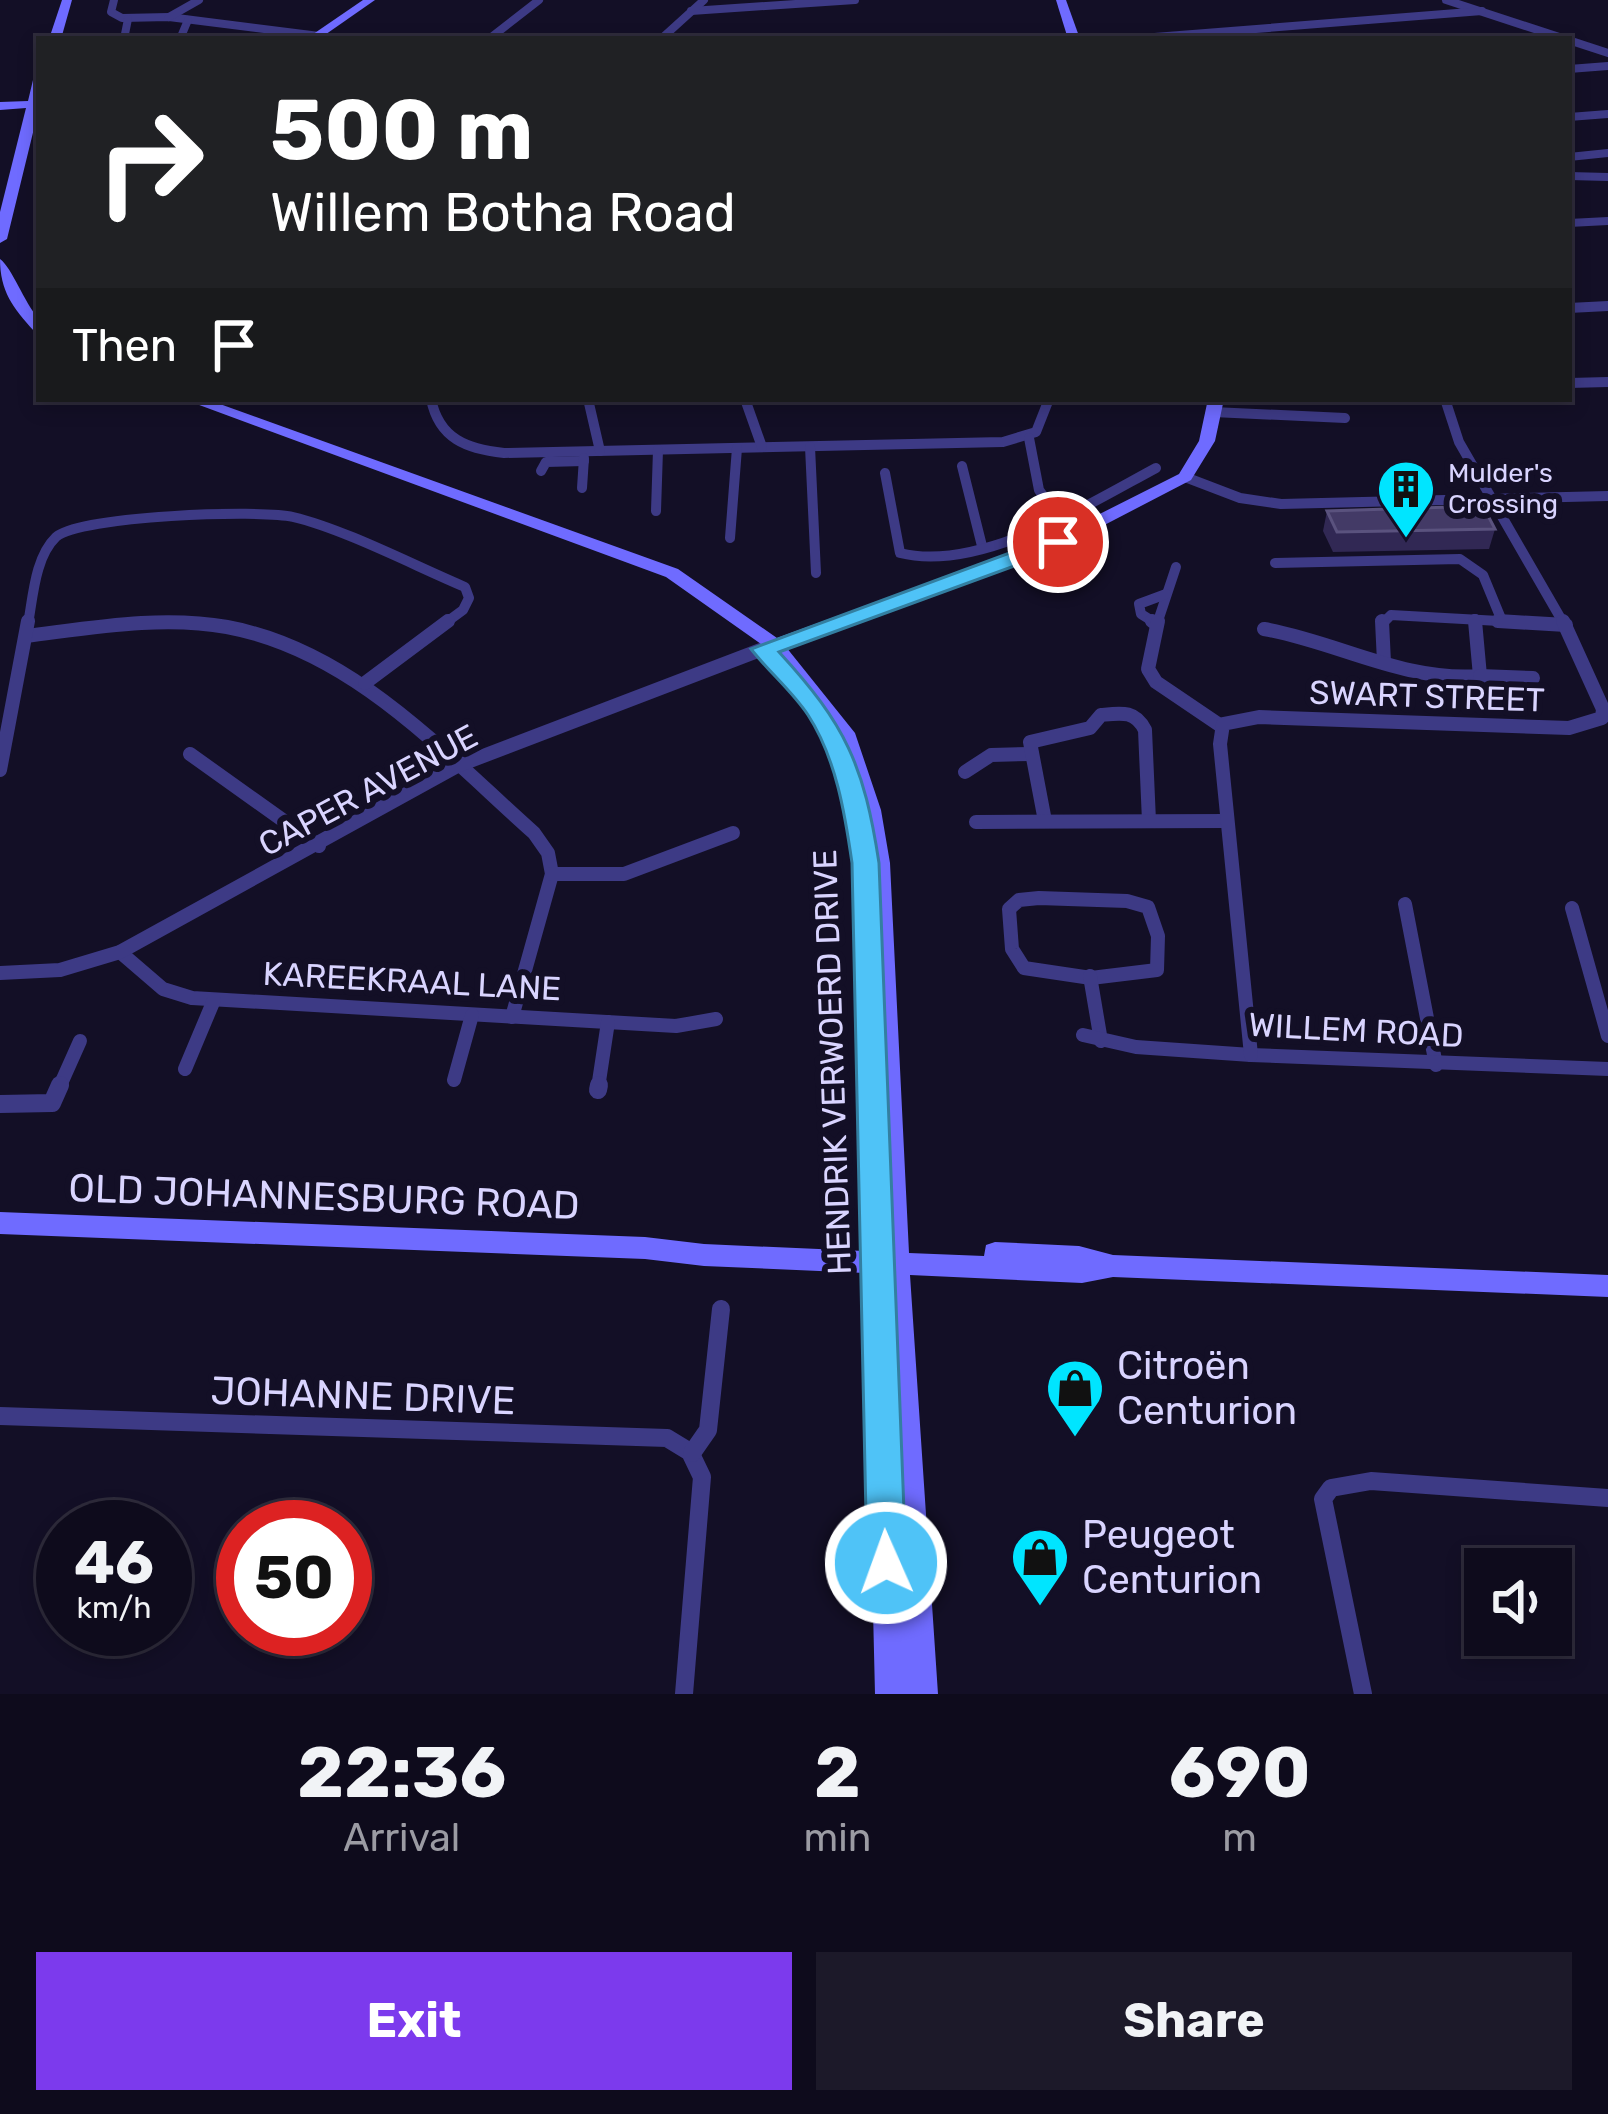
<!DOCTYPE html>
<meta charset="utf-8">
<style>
body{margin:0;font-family:Rubik,sans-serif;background:#1c1929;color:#f1f3f6;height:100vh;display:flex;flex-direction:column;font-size:45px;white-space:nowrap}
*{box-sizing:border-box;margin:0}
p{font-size:39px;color:#9b9ba3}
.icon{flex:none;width:66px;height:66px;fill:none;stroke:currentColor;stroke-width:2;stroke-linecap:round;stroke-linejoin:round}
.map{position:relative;height:1694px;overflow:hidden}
.side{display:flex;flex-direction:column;background:#0e0b1c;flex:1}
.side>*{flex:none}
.guide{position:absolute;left:36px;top:36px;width:1536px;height:366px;border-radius:0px;box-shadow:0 6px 18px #0003,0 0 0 3px #2e2b3b;background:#202124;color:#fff;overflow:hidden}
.tools{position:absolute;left:1464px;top:1548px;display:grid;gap:24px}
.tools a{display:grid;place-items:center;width:108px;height:108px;border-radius:0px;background:#0e0b1c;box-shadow:0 6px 18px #0003,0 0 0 3px #2e2b3b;font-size:60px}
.speed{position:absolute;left:36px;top:1500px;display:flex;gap:24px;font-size:60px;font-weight:700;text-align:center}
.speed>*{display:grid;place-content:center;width:156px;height:156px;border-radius:50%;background:#0e0b1c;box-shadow:0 6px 18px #0003,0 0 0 3px #2e2b3b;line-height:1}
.speed small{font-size:30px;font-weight:400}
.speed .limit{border:18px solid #d22;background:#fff;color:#111}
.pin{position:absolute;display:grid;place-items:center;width:102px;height:102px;color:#fff;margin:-51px;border:6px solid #fff;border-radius:50%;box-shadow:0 3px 12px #0007}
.me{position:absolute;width:132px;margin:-66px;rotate:358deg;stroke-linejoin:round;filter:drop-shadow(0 0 9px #0008)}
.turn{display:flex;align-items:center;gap:42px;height:252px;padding:0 36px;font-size:54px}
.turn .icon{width:156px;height:156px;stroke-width:2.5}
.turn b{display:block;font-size:84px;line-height:102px}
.then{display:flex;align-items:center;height:114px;padding:0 36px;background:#0003;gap:24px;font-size:45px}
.eta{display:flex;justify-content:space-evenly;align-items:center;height:204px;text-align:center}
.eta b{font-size:72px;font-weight:700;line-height:84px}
.button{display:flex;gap:24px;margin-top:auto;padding:24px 36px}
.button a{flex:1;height:138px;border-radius:0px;background:#7c3aed;color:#fff;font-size:48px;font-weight:700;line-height:138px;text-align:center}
.button a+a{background:#1c1929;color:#f1f3f6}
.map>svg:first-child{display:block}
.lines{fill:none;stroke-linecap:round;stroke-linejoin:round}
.street-far3{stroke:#3d3a85;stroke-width:8}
.street-far2{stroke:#3d3a85;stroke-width:10}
.street-far1{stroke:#3d3a85;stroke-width:14}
.street{stroke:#3d3a85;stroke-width:18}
.secondary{fill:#6f6bff;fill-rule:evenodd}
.wall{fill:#312854}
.building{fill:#433a66;stroke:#5a527e;stroke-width:3}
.route{fill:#4fc3f7;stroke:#337fa1;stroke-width:3}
.labels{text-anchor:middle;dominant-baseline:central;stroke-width:12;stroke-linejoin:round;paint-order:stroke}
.far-poi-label{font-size:27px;fill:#d9d4ff;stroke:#130f26;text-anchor:start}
.street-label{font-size:33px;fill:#d9d4ff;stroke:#130f26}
.near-street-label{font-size:39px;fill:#d9d4ff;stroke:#130f26}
.near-poi-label{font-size:39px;fill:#d9d4ff;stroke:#130f26;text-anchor:start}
</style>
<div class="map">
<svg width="1608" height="1694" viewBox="0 0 1608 1694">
<rect width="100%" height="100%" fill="#130f26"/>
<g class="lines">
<g class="street-far3">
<polyline points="114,0 111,12 122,18 169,17 343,39"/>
<polyline points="1446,0 1608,53"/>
<polyline points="691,11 855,0"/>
<polyline points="169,17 199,0"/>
<polyline points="124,39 128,19"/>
<polyline points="180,39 188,20"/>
<polyline points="489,39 539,0"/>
<polyline points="661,39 704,0"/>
<polyline points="1129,39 1482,11"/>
<polyline points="1569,69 1608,66"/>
<polyline points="1569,117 1608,114"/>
<polyline points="1569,157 1608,153"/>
<polyline points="1569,176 1608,177"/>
<polyline points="1569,223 1608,221"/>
</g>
<g class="street-far2">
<polyline points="1569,308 1608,306"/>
<polyline points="1569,383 1608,382"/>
<path d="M431 399C439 439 467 449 504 453L1003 442 1036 432 1049 399"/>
<polyline points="588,399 600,451"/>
<polyline points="745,399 762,447"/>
<polyline points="1445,399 1459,442 1564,624"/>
<polyline points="1213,412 1345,418"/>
<polyline points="1029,438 1039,490 1060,519"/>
<polyline points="810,447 816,573"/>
<polyline points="962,466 982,546"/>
<polyline points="541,471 546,462 584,461"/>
<path d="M885 473 900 553C979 573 1087 505 1156 468"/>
<polyline points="1185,477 1240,498 1281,504 1608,496"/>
<polyline points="582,488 584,458"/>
<polyline points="656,511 658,450"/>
<polyline points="730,538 737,448"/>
<polyline points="1275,563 1460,559 1483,575 1502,621"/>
<polyline points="1475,619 1475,624"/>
<path d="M28 624C33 597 35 557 56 537 79 516 261 509 293 517 344 529 415 566 465 587L469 598 463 610 444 624"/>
<polyline points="143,624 200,624"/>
<polyline points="1157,624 1176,567"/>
<polyline points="1157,624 1141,614 1139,604 1166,594"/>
<polyline points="1382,624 1391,615 1551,624"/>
</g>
<g class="street-far1">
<polyline points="1152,621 1157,624"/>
<polyline points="1158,621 1148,669 1156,682 1221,726"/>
<polyline points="1382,621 1384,662"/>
<polyline points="1498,621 1566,625"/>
<path d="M1264 629C1338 642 1403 682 1480 676L1475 621"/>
<path d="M26 636C91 628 161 615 227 627 352 650 443 752 534 833L548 853 552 874 512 1017"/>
<polyline points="1480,676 1533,678"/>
<polyline points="365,683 448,621"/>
<polyline points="190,754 319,846"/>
<polyline points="0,770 28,621"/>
<polyline points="965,772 991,755 1030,754"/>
<path d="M1045 821 1030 742 1090 728 1101 715C1121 713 1135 710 1145 730L1149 821"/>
<polyline points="976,822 1227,821"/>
<polyline points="552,874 624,874 733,833"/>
<polygon points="1039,898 1127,901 1148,907 1158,936 1157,970 1091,978 1024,968 1012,949 1009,909 1019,900"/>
<polyline points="1405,904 1436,1065"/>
<polyline points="1572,908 1608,1036"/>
<polyline points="120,952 163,989 192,998 676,1026 716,1019"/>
<polyline points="0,973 60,970 120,952 457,766 763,649"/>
<polyline points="1090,976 1101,1041"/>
<polyline points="1083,1035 1136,1047 1251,1055 1608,1069"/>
<polyline points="1251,1055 1220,744 1223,724 1259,717 1569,728 1602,718 1603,709 1563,621"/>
<polyline points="185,1069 214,1000"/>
<polyline points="454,1080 472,1015"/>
<polyline points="59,1088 80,1041"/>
<polyline points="598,1088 608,1022"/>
</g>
<g class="street">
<polyline points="598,1090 599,1085"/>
<polyline points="0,1104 52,1103 60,1085"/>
<polyline points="0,1416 667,1438 690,1452 702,1477 684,1694"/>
<polyline points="692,1453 708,1430 721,1309"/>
<polyline points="1363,1694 1323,1499 1331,1488 1371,1481 1608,1498"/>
</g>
<g class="secondary">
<polygon points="62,0 72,0 61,39 49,39"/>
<polygon points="363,0 375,0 319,39 306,39"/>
<polygon points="1056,0 1066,0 1080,39 1068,39"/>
<polygon points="39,77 39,108 7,239 0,243 0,212 26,108 0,110 0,102 28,101 33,80"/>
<path d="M0 259C13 269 23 301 39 319V332L34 331C13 308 0 291 0 259Z"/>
<polygon points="183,399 206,399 678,569 777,638 1052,538 1179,474 1199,441 1208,399 1224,399 1215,441 1191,480 1064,546 786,647 855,733 881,810 890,863 909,1253 984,1256 986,1245 995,1242 1079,1246 1113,1255 1608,1275 1608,1297 1113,1277 1082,1283 910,1275 938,1694 875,1694 865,1273 704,1266 645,1259 0,1234 0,1212 645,1237 704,1244 864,1251 858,979 861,973 871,971 868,863 861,810 836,734 771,653 757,653 755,649 761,644 666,577"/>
</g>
</g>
<polygon class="wall" points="1327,511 1495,529 1489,549 1333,552 1323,531"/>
<polygon class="building" points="1483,506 1495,529 1337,532 1327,511"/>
<path class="route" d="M1058 535 1069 542 1066 547 779 652C846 725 864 765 879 863L906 1563 900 1576 886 1582 873 1576 867 1563 852 863C845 814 836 758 808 715 792 691 769 672 751 649Z"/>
<defs>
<g id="building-pin" transform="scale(3)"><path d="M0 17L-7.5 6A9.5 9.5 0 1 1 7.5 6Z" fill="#00e5ff" stroke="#130f26"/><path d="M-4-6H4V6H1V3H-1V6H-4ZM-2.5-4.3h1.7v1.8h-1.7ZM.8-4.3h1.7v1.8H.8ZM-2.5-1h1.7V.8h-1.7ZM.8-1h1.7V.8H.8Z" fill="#111"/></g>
<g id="shop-pin" transform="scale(3)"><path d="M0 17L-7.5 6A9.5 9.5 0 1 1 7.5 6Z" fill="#00e5ff" stroke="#130f26"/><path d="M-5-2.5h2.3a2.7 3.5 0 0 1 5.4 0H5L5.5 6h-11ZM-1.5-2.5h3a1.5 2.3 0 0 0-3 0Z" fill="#111"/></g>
</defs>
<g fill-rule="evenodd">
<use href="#building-pin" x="1406" y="489"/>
<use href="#shop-pin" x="1075" y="1388"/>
<use href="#shop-pin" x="1040" y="1557"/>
</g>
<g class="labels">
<g class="far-poi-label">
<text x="1448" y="473">Mulder's<tspan x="1448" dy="31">Crossing</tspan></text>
</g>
<g class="street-label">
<text transform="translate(1427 696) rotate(2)">SWART STREET</text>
<text transform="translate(368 790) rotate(-28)">CAPER AVENUE</text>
<text transform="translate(412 981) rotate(3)">KAREEKRAAL LANE</text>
<text transform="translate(1356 1030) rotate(3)">WILLEM ROAD</text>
<text transform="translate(832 1062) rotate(-92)">HENDRIK VERWOERD DRIVE</text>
</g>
<g class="near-street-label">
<text transform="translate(324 1197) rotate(2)">OLD JOHANNESBURG ROAD</text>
<text transform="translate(363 1396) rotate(2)">JOHANNE DRIVE</text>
</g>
<g class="near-poi-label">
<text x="1117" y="1366">Citroën<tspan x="1117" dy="45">Centurion</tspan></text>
<text x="1082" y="1535">Peugeot<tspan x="1082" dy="45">Centurion</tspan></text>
</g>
</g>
</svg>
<div class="tools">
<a><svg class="icon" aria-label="sound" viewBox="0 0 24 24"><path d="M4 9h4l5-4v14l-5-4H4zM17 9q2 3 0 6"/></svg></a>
</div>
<div class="speed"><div>46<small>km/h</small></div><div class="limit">50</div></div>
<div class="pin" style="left:1058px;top:542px;background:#d93025"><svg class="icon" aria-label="arrive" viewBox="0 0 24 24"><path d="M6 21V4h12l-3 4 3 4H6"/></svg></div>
<svg class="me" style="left:886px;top:1563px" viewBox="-20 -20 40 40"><circle r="17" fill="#4fc3f7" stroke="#fff" stroke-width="3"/><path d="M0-11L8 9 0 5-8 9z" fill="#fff"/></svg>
<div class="guide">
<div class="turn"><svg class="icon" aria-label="right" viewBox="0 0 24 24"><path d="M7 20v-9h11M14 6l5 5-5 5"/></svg><div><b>500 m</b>Willem Botha Road</div></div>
<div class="then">Then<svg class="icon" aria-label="arrive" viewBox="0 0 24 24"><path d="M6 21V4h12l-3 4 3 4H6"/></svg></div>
</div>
</div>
<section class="side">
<div class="eta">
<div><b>22:36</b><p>Arrival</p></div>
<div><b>2</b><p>min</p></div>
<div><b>690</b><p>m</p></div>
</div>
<div class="button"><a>Exit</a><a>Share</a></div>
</section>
